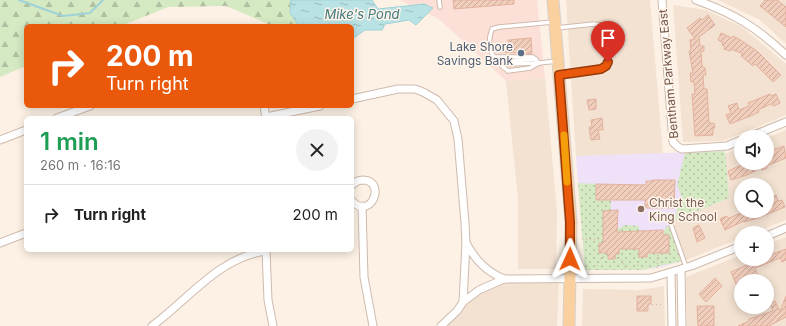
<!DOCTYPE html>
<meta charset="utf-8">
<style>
body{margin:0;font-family:Inter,sans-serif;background:#f2f2f2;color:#222;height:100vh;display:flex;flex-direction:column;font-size:15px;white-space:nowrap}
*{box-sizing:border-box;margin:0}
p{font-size:13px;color:#767676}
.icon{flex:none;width:22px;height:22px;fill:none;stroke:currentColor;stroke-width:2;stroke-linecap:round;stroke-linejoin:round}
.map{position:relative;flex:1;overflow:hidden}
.details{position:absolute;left:24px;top:116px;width:330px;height:136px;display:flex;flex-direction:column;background:#fff;border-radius:6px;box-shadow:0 2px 10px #0003}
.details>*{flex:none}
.top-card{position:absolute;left:24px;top:24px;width:330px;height:84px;border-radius:6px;box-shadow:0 2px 10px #0003;background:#ea580c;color:#fff;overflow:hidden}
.tools{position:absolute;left:734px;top:130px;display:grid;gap:8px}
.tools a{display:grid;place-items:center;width:40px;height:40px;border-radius:50%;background:#fff;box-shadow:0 2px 10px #0003;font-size:20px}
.pin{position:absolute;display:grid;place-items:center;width:34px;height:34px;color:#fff;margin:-41px -17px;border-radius:50% 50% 50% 0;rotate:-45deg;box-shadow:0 0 4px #0007}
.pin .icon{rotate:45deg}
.me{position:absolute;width:44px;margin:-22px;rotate:1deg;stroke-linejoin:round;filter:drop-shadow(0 0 3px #0008)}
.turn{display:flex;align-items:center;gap:14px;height:84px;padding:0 16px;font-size:18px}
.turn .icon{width:52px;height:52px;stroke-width:2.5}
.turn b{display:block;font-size:28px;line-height:34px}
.round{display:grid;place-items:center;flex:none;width:42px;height:42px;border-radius:21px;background:#f2f2f2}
.headline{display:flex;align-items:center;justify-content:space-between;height:68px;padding:0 16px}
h1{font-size:24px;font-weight:600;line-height:30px;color:#1e9e55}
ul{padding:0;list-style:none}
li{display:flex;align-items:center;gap:12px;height:60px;padding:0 16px;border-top:1px solid #e0e0e0}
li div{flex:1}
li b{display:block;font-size:15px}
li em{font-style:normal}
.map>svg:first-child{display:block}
.residential{fill:#f3e2d2;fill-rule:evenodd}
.commercial{fill:#fce0d8}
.education{fill:#eee1f8}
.grass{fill:url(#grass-dots)}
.forest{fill:url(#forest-firs)}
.water{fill:url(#water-ripples);stroke:#9fd2d6}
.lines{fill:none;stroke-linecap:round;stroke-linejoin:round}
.stream{stroke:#9fd2d6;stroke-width:2}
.building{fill:url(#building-hatch);stroke:#e3b29d}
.lane-casing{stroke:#cfbaae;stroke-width:5.5}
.street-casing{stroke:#cfbaae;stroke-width:9}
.primary-casing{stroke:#d8d0cc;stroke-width:13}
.path{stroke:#d5b09f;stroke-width:1;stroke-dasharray:1 3;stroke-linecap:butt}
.lane{stroke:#fff;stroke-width:3.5}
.street{stroke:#fff;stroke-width:7}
.primary{stroke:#f9d09e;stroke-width:11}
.route-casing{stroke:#983908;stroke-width:10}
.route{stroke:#ea580c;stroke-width:7}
.slow{stroke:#f59e0b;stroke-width:7}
.service-dot{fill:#5c6f8a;stroke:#fff5ea;stroke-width:1.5}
.education-dot{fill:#8d6e63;stroke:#fff5ea;stroke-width:1.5}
.labels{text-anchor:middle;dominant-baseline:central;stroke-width:3;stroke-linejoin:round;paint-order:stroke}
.service-label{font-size:12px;fill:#4e5e75;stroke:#fff5ea;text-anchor:end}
.street-label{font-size:12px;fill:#74564a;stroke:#fff5ea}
.education-label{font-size:12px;fill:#785e54;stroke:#fff5ea;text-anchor:start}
.water-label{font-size:13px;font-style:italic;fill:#417a7f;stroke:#fff5ea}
</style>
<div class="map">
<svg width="786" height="326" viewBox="0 0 786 326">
<defs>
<pattern id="grass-dots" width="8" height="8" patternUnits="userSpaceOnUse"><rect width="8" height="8" fill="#d5e9c3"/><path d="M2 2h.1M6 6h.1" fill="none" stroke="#b1c0a0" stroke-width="1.8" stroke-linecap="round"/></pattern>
<pattern id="forest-firs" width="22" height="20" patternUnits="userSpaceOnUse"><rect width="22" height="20" fill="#d5e9c3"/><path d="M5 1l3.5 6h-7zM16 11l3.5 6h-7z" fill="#b1c0a0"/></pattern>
<pattern id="water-ripples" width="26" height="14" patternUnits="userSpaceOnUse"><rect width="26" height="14" fill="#b9e2e5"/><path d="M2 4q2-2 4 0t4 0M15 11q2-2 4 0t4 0" fill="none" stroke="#9bbabc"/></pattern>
<pattern id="building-hatch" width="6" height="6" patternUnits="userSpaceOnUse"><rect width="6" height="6" fill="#f1cdbc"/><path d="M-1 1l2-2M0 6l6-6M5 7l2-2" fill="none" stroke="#c8a99b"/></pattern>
</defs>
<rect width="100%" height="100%" fill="#fcf1e4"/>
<g class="residential">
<polygon points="566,0 650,0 663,154 576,156"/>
<polygon points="718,0 786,0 786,44 760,20"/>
<polygon points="673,5 706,10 742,27 786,64 786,115 723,141 683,142"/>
<polygon points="545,78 557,212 556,269 518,269 518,199 506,81"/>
<path d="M786 130V220L753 233H741V238L686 260 674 225 675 220 729 198 725 154 741 148V163H767V138ZM741 185H767V211H741Z"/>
<path d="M786 237V326H687L686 277 741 255V259H767V244ZM741 281H767V307H741Z"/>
<polygon points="559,279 557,326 441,326 463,302 494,283"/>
<polygon points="664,286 665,326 582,326 583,289 640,290"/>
</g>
<polygon class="commercial" points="399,0 537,0 545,78 506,81 439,19"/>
<polygon class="education" points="725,151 729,198 675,220 674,225 686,260 682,261 678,251 681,261 663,267 642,270 585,270 576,156"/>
<g class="grass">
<polygon points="725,151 729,198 675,220 678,203 683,200 677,185 685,153"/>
<polygon points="578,183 596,184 596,200 611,200 611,211 603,211 603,243 599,243 599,253 608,253 608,259 619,249 639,249 639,257 647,257 647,253 669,253 669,236 663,235 666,226 670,227 682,261 642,270 585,270"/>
<polygon points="625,225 639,226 639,232 617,232 617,229"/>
</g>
<polygon class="forest" points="0,0 291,0 290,13 299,26 273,26 226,6 168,7 121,26 26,26 26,66 0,77"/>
<polygon class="water" points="291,0 372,0 378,9 424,4 433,8 416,25 409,20 385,24 382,30 365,30 352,39 352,26 299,26 290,13"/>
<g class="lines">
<polyline class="stream" points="19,0 63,16 90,13 103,0"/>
</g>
<g class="building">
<polygon points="453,0 514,0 514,4 454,9"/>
<polygon points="765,0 777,0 786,7 786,27 760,6"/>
<polygon points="708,15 715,25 699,37 700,46 704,46 704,51 701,52 702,66 705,68 706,75 703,75 704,89 707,89 709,123 714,123 715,128 713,128 713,135 695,136 692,94 695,94 694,82 691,82 690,73 693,73 689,51 691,50 690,40 695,39 687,28 700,18 702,20"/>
<polygon points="721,33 732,38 733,36 739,39 757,51 781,75 773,82 755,64 753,66 741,56 743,54 731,49 730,51 724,49 725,47 722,45 723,43 718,40"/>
<polygon points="531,38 532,54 500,52 499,48 509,47 508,40"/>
<polygon points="770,94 771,96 776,94 780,103 774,106 771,104 758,110 759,112 753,115 730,124 726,115 731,113 728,106 737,103 739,110 749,106 748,103"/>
<polygon points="596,99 596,109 589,110 587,100"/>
<polygon points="602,118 603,130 598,130 600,139 591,140 589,127 592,127 591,120"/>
<polygon points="784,146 786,158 766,166 767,168 762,170 761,168 747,175 731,180 728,171 746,163 767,163 767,152"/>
<polygon points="652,180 675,180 674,208 645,208 645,200 596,200 596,184 646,185 646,181 652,181"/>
<polygon points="776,195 778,201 782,200 785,207 758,218 744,222 744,221 725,230 720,219 726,216 729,218 746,211 767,211 767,205 772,203 770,198"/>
<polygon points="618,210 617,232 663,230 663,235 669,235 669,253 647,253 647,257 639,257 639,249 619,249 619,254 615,254 615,259 608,259 608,253 599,253 599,243 603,243 603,211"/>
<polygon points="699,225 705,238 697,242 693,228"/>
<polygon points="786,249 786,260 782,262 780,258 755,268 759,278 751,281 741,281 741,296 731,272 760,259 767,259 767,256"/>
<polygon points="715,278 722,286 706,302 699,294"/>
<polygon points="637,296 651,296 651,304 648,304 648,311 637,311"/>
<polygon points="786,296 786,317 769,326 738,326 749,321 749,319 773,311 770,303 775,301 780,311"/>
<polygon points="697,306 714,306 714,326 698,326"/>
</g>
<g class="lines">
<g class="lane-casing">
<g id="lane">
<polyline points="439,0 440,7"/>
<path d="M553 22 499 27 492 29C485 48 493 60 508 71L530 68 539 63 557 61"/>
<path d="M556 28 594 24 602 25C607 35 612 60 604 68L560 75"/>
<polyline points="493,57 533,57 539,63"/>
<polyline points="499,59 502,62 536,59"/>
<polyline points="502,62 506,64 538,63"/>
<polyline points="669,219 686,267"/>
</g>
</g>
<g class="street-casing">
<g id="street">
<polyline points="662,0 673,142 678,147 682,149 727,146 741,140"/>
<path d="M696 0C735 14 756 27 786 55"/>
<polyline points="352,99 398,89 415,89 423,92 437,100 454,121 458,139 465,223 466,243 463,302"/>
<polyline points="264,106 266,118"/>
<polyline points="266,117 320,106"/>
<polyline points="57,118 90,106"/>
<polyline points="749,137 786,122"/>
<polyline points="0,140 26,130"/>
<path d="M352 185C355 182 359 180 363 180 387 181 371 221 352 201"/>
<polyline points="362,206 364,277 373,326"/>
<polyline points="767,236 786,228"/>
<polyline points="0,243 26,233"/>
<path d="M466 243C476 261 486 271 504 279"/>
<polyline points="266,250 268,300 273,326"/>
<polyline points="681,270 682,326"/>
<polyline points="671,273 672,326"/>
<path d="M152 326C188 300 219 257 266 251"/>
<polyline points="441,326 457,311 463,302 479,290 504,279 651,278 691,266 741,246"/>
</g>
</g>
<g class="primary-casing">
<polyline id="primary" points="553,0 571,222 569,326"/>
</g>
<g class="path">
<polyline points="582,239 603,240"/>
<polyline points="615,256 621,258 626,270"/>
<polyline points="657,268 658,253"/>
<path d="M596 270C597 262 599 257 608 255"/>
<polyline points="637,270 639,255"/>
<polyline points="648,305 664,304"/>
</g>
<use href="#lane" class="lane"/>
<use href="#street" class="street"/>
<use href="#primary" class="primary"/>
</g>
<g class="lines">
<g class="route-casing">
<polyline id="route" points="570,259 570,222 559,75 601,69 606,66 608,62"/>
</g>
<use href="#route" class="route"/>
<polyline class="slow" points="564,135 567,182"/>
</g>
<circle class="service-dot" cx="521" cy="53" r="4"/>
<circle class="education-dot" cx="641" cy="209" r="4"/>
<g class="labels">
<g class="service-label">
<text x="513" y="46">Lake Shore<tspan x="513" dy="14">Savings Bank</tspan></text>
</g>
<g class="street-label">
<text transform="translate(668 74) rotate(-95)">Bentham Parkway East</text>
</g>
<g class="education-label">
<text x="649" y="202">Christ the<tspan x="649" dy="14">King School</tspan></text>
</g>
<g class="water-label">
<text x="362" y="14">Mike's Pond</text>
</g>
</g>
</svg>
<div class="tools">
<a><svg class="icon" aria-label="sound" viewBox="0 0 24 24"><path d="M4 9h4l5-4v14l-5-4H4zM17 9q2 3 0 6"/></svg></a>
<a><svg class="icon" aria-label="search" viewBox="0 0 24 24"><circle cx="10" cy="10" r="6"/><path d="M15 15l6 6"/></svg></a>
<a>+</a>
<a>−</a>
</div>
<div class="pin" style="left:608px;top:62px;background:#d93025"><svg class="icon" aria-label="arrive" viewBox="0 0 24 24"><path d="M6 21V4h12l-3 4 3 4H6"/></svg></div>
<svg class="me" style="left:570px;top:259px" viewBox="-20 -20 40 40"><path d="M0-17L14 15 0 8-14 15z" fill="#ea580c" stroke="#fff" stroke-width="4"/></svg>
<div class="top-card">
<div class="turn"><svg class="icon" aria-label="right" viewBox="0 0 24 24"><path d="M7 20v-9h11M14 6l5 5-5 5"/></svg><div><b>200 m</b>Turn right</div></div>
</div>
<section class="details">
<div class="headline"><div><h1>1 min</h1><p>260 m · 16:16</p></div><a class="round"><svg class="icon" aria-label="close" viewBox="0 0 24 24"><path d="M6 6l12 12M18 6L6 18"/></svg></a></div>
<ul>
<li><svg class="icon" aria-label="right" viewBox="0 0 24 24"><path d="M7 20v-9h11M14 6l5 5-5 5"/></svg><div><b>Turn right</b></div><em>200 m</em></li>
</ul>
</section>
</div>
